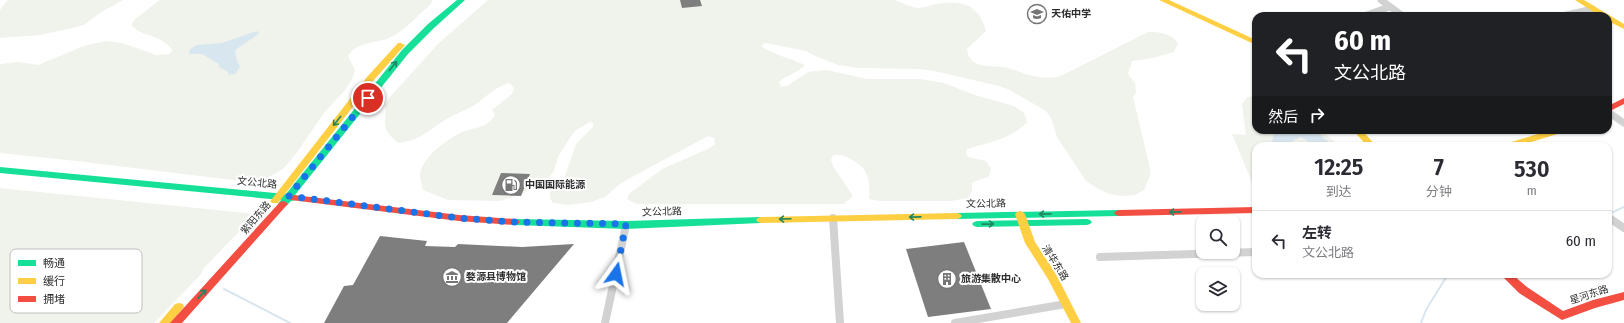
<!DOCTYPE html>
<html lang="zh">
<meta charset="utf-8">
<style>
body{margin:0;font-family:"Fira Sans Condensed","Noto Sans SC",sans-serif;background:#f2f2f3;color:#2b2b33;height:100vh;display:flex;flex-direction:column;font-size:15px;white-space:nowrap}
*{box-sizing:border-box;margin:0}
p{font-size:13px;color:#7c7c81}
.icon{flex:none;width:22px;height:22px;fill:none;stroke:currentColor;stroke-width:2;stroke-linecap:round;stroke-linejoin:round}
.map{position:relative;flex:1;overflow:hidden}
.sheet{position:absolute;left:1252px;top:142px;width:360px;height:136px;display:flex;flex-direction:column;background:#fff;border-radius:12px;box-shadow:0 1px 3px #0004}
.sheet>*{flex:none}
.guide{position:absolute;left:1252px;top:12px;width:360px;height:122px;border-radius:12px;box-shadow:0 1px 3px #0004;background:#202124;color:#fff;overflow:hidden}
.fabs{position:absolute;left:1196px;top:215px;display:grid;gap:8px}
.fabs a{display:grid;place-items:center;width:44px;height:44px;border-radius:8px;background:#fff;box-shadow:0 1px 3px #0004;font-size:20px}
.pin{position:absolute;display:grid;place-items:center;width:34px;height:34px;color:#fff;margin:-17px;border:2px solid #fff;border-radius:50%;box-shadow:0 1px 4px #0007}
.me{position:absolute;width:44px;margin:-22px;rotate:12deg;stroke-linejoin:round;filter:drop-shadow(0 0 3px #0008)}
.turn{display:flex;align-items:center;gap:14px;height:84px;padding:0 16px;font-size:18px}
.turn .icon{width:52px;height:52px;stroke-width:2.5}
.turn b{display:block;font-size:28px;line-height:34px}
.then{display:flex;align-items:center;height:38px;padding:0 16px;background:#0003;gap:8px;font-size:15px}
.eta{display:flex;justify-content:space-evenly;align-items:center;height:68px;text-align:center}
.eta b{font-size:24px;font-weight:600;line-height:28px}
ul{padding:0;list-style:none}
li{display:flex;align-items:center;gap:12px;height:60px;padding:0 16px;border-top:1px solid #e1e1e2}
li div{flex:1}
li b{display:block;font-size:15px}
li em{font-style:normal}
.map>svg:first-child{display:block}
.green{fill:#f0f3eb}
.water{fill:#d8e6ef}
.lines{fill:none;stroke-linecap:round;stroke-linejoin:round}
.stream{stroke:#d8e6ef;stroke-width:2}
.building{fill:#7e7e7e}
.street-far1{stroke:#d2d2d2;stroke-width:7}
.street{stroke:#d2d2d2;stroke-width:8}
.fast{fill:#16e098;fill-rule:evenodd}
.slow{fill:#ffcf43;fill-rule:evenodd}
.jam{fill:#f24e42;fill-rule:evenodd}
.oneway{stroke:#228662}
.route{stroke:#1a73e8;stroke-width:7;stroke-dasharray:0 12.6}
.labels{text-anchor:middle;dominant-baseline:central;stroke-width:4;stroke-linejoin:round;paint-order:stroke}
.poi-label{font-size:10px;font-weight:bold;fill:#2d2d2d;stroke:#fff;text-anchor:start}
.street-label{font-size:10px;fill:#2d2d2d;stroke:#fff}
.key{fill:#fff;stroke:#c0c0c0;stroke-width:1}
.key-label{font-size:11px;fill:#2d2d2d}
</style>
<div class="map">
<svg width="1624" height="323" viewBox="0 0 1624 323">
<rect width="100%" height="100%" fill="#fff"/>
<g class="green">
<polygon points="8,0 123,0 100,13 84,25 72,28 41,35 0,38 0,10"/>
<path d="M160 0H432L431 4C418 15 403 33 387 39 373 43 356 43 348 56L355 70 352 80 345 90 324 113 295 155 283 169 265 179 241 181 76 161 0 153V64L19 62 38 65 84 46 106 41 122 43 156 55 170 54 172 50C160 33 143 38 131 25L135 19Z"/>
<path d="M488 0H895C902 3 910 7 918 8 924 8 931 5 936 4 962 0 979 4 986 31L967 49C969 71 993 64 1008 68 1027 74 1046 83 1065 74L1148 32C1160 32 1171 33 1178 43L1174 52 1153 58 1132 61 1128 74 1135 83 1136 93 1133 97 1150 168V176L1144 190 1135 195 1123 196 1109 194 1095 187 1086 181 1057 137 1051 118 1046 111 1010 90 999 86 934 71 919 69 859 68 838 65 815 56 806 51 766 43 762 45 763 48C777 55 791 59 805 65 798 73 786 75 779 82L781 87 787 86 808 72 815 71 827 70 867 79H920L944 83 975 95 1014 106 1024 113 1027 122C1012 139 987 143 967 149L966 154 968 157 986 161 991 169 989 177 978 180 972 183V190L968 198 951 201H879L869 199C871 180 868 168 851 159 844 155 841 154 833 155L831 160 833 166 853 196 844 204H637L627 199 629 194 662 169 710 148 715 144 714 138 708 136 621 183 605 197 591 202 568 205 553 203 550 198V192L565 176 576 144 593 127V123L590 122 576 130 571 136 558 157 554 171 549 177 522 194 500 201 448 200 423 190C422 186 420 180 420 175 421 158 446 140 460 133 473 127 487 129 495 115L492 110 512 94 514 88 509 83C493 88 487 97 473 106 464 111 454 114 445 120 426 132 421 140 398 143 383 130 384 127 386 109L384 106 390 97 438 44Z"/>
<polygon points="1256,96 1256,130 1320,130 1340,146 1256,146 1256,192 1232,134 1246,135 1242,104 1247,97"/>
<polygon points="0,188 256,214 203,269 202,273 154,323 0,323"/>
</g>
<g class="water">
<polygon points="257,31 259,33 257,35 235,50 236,58 240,67 235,74 229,75 228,72 219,67 219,64 202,54 189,54 190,49 197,45 222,43"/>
<polygon points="1275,130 1315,130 1326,140 1336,146 1311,146 1309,142 1301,137 1291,142 1292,146 1275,146 1272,141"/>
</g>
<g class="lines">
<g class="stream">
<polyline points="1609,214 1624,207"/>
<polyline points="224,289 290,323"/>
<polyline points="1421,323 1426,310 1448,274"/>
</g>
</g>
<g class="building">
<polygon points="680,0 700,0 702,6 682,8"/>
<polygon points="501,173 530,174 521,196 492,195"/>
<polygon points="380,236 427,241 425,246 455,247 458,244 522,247 574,244 507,323 324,323 344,286 353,285"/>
<polygon points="964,242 991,309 928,317 906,249"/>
</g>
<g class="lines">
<g class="street-far1">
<polyline points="1381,0 1403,16"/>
<polyline points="1364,16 1389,7"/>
<polyline points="1562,16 1593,9"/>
<polyline points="1608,112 1624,123"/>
</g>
<g class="street">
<polyline points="1608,217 1624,228"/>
<polyline points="833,218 840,323"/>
<polyline points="1100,257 1256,252"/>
<polyline points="605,323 626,225"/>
<polyline points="955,323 1066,304"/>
</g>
<g class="fast">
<polygon points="457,0 465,0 434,28 408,54 295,195 299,198 297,200 291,201 286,206 280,206 278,204 281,200 0,173 0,167 286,194 402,50 428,24"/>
<polygon points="1119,210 1122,211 1124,213 1122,215 1119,216 957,219 954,218 952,216 954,214 957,213"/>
<polygon points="761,217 764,218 766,220 764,222 761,223 626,229 515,225 512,224 510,222 512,220 515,219 626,221"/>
<polygon points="1087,219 1090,220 1092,222 1090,224 1087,225 977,227 974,226 972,224 974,222 977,221"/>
</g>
<g class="slow">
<polygon points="1159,0 1169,0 1256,40 1256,45"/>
<polygon points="1575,0 1584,0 1624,24 1624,29 1608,21 1608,16 1600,16"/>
<polygon points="398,43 401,43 405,45 373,81 278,203 272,203 270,201 272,199 367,77"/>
<polygon points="1353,130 1362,130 1376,146 1367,146"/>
<polygon points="1551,130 1565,130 1564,132 1518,146 1504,146 1505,144"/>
<polygon points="1020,211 1023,212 1025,214 1035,242 1056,274 1081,323 1071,323 1048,279 1025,243 1015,214 1017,212"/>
<polygon points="957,213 960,214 962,216 960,218 957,219 761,223 758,222 756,220 758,218 761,217"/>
<polygon points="179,303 183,304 184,307 171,323 159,323 175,304"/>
</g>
<g class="jam">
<polygon points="1624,98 1624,104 1608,112 1608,106"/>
<polygon points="294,195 459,215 515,219 518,220 520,222 518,224 515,225 459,221 291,200 289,198"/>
<polygon points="283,201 286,202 288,204 286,206 182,323 170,323 280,202"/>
<polygon points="1256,207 1256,213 1119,216 1116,215 1114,213 1116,211 1119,210"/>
<polygon points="1500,274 1512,274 1527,287 1563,311 1593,300 1624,292 1624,300 1595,308 1562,320 1519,293"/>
</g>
</g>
<defs><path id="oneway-shaft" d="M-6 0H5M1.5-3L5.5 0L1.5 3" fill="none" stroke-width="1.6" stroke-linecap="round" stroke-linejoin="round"/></defs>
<g class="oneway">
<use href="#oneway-shaft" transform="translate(393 66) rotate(-51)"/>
<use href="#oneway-shaft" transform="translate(337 121) rotate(128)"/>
<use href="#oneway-shaft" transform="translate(1175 212) rotate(179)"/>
<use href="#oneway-shaft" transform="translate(1045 214) rotate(179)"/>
<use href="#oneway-shaft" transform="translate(915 217) rotate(179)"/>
<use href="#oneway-shaft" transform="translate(785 219) rotate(178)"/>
<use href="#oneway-shaft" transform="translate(988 224) rotate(-1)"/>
<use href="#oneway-shaft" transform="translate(202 294) rotate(-47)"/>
</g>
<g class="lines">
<polyline class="route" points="368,98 289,196 459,218 513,222 626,224 616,274"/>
</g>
<defs>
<g id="school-ring" transform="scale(1)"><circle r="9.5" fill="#fff" stroke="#767676" stroke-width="1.5"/><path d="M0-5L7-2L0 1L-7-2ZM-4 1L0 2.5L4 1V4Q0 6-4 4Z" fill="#767676"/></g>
<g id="fuel-ring" transform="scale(1)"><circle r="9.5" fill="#fff" stroke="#767676" stroke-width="1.5"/><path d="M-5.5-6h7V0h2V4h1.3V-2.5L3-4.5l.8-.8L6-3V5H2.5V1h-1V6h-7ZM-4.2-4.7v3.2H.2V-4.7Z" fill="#767676"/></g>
<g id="museum-ring" transform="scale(1)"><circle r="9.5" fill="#fff" stroke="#767676" stroke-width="1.5"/><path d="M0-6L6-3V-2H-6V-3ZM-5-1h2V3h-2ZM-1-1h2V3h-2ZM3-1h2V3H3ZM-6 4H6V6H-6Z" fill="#767676"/></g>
<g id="building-ring" transform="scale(1)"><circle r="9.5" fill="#fff" stroke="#767676" stroke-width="1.5"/><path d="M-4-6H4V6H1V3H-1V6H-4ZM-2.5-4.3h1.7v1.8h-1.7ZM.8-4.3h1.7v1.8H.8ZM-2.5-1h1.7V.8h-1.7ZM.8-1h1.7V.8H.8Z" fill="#767676"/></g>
</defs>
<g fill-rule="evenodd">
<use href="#school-ring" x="1037" y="14"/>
<use href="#fuel-ring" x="511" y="185"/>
<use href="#museum-ring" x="452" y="277"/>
<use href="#building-ring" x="947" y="279"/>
</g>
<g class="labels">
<g class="poi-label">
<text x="1051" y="14">天佑中学</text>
<text x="525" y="185">中国国际能源</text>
<text x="466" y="277">婺源县博物馆</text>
<text x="961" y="279">旅游集散中心</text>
</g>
<g class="street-label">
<text transform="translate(257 183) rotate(6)">文公北路</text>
<text transform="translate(986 204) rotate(-1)">文公北路</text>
<text transform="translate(662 212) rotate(-2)">文公北路</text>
<text transform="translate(256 218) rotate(-49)">紫阳东路</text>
<text transform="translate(1055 263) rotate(58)">清华东路</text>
<text transform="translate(1589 295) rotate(-18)">星河东路</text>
</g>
</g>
<rect x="10" y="249" width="132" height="64" rx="6" class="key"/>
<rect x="18" y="260" width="18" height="6" fill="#16e098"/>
<rect x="18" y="278" width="18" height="6" fill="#ffcf43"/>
<rect x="18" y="296" width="18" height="6" fill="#f24e42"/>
<g class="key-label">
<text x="43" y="267">畅通</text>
<text x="43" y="285">缓行</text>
<text x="43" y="303">拥堵</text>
</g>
</svg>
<div class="fabs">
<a><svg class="icon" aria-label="search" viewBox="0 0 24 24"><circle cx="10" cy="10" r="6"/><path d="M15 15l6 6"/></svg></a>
<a><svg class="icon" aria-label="layers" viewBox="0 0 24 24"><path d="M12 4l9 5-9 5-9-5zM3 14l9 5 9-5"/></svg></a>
</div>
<div class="pin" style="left:368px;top:98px;background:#d93025"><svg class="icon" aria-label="arrive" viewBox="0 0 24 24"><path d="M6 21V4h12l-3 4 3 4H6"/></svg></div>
<svg class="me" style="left:616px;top:274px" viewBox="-20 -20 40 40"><path d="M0-17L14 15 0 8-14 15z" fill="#1a73e8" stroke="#fff" stroke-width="4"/></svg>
<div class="guide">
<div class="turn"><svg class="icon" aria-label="left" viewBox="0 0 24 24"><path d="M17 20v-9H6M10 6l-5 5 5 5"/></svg><div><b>60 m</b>文公北路</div></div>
<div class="then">然后<svg class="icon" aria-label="right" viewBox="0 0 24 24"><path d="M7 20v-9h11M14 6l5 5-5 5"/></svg></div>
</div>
<section class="sheet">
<div class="eta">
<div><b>12:25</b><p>到达</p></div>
<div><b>7</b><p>分钟</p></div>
<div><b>530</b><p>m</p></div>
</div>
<ul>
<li><svg class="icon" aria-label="left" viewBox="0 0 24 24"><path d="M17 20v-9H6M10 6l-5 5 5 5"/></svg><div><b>左转</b><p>文公北路</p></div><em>60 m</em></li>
</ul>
</section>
</div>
